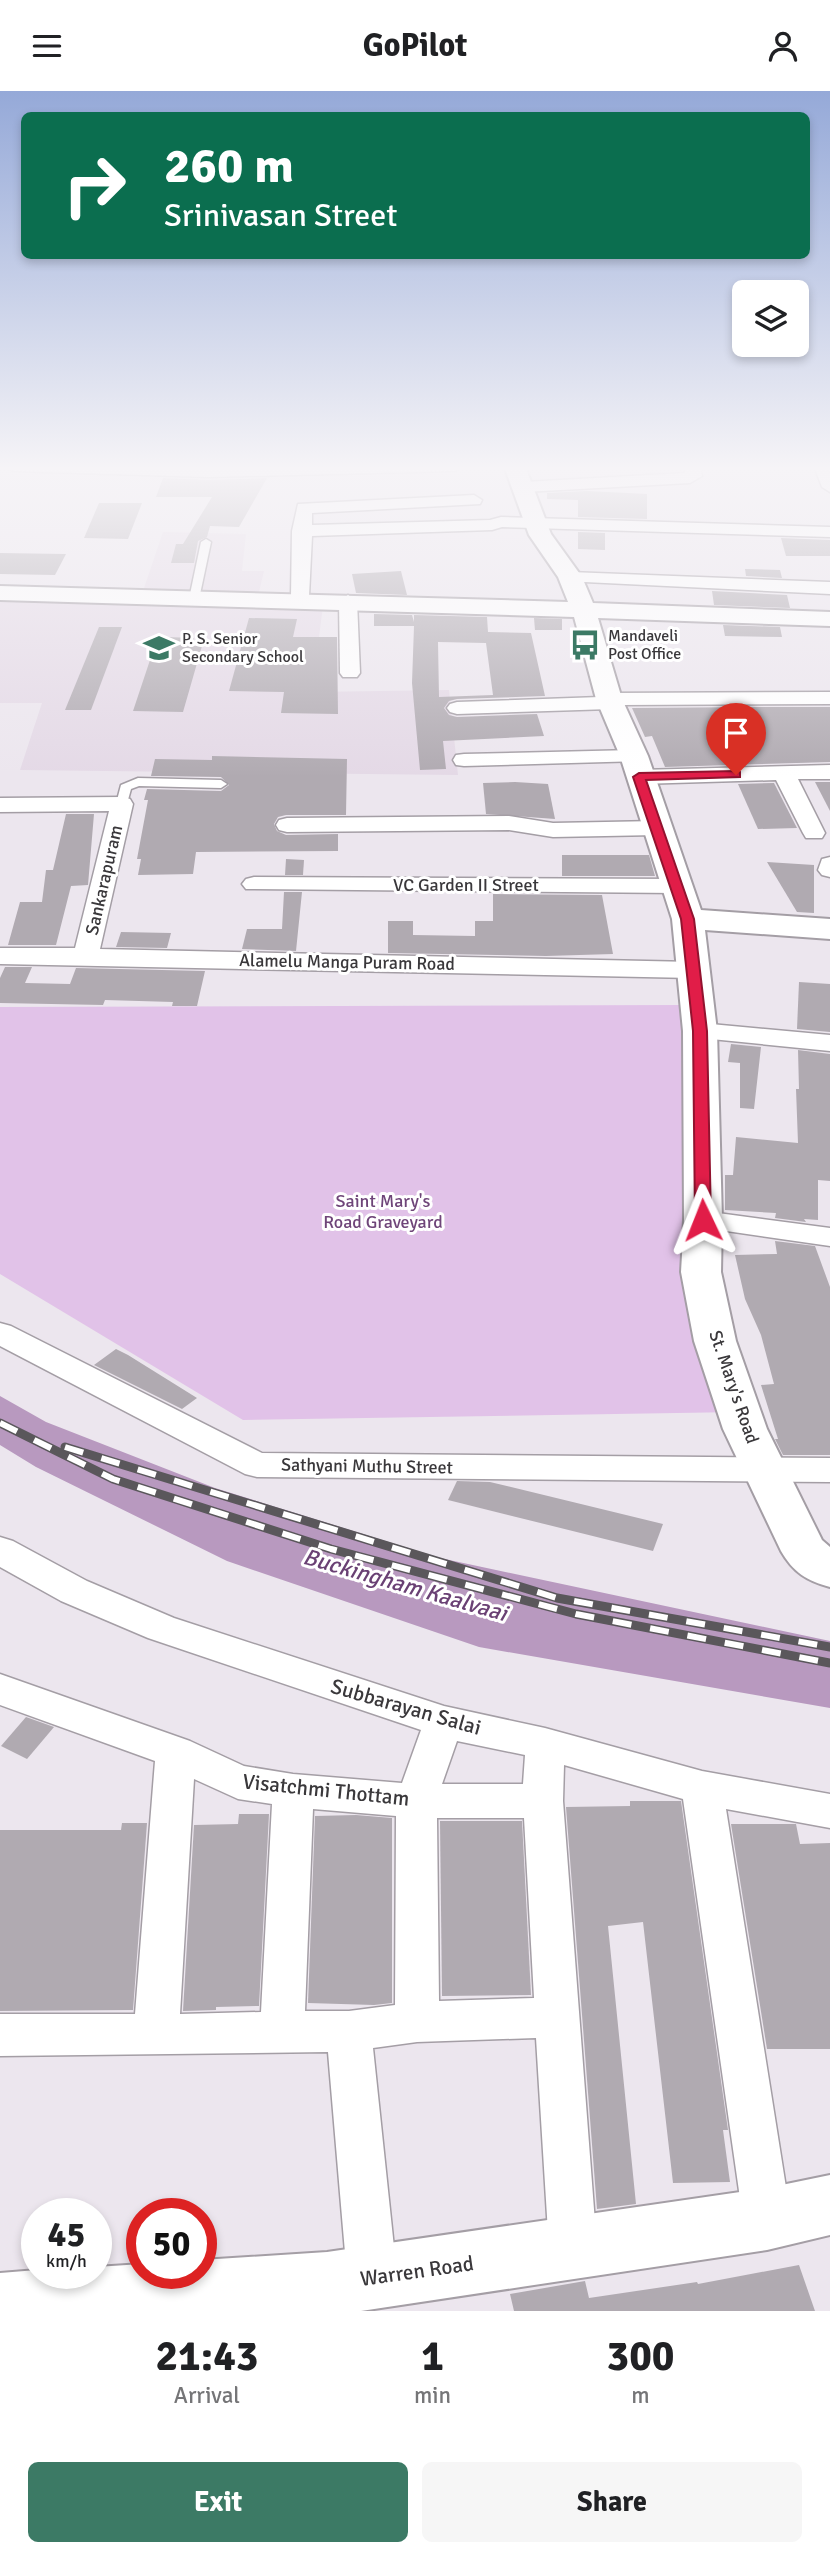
<!DOCTYPE html>
<style>
body{margin:0;font-family:Signika,sans-serif;background:#f6f6f6;color:#202124;height:100vh;display:flex;flex-direction:column;font-size:26px;white-space:nowrap}
*{box-sizing:border-box;margin:0}
p{font-size:23px;color:#757577}
.icon{flex:none;width:38px;height:38px;fill:none;stroke:currentColor;stroke-width:2;stroke-linecap:round;stroke-linejoin:round}
.map{position:relative;height:2220px;overflow:hidden}
.panel{display:flex;flex-direction:column;background:#fff;flex:1}
.panel>*{flex:none}
.banner{position:absolute;left:21px;top:21px;width:789px;height:147px;border-radius:10px;box-shadow:0 4px 10px #0003;background:#0b6e4f;color:#fff;overflow:hidden}
.fabs{position:absolute;left:732px;top:189px;display:grid;gap:14px}
.fabs a{display:grid;place-items:center;width:77px;height:77px;border-radius:10px;background:#fff;box-shadow:0 4px 10px #0003;font-size:35px}
.speed{position:absolute;left:21px;top:2107px;display:flex;gap:14px;font-size:35px;font-weight:700;text-align:center}
.speed>*{display:grid;place-content:center;width:91px;height:91px;border-radius:50%;background:#fff;box-shadow:0 4px 10px #0003;line-height:1}
.speed small{font-size:18px;font-weight:400}
.speed .limit{border:10px solid #d22;background:#fff;color:#111}
.pin{position:absolute;display:grid;place-items:center;width:60px;height:60px;color:#fff;margin:-72px -30px;border-radius:50% 50% 50% 0;rotate:-45deg;box-shadow:0 0 7px #0007}
.pin .icon{rotate:45deg}
.me{position:absolute;width:77px;margin:-38px;rotate:358deg;stroke-linejoin:round;filter:drop-shadow(0 0 5px #0008)}
.turn{display:flex;align-items:center;gap:24px;height:147px;padding:0 28px;font-size:32px}
.turn .icon{width:91px;height:91px;stroke-width:2.5}
.turn b{display:block;font-size:49px;line-height:60px}
.eta{display:flex;justify-content:space-evenly;align-items:center;height:119px;text-align:center}
.eta b{font-size:42px;font-weight:800;line-height:49px}
.action{display:flex;gap:14px;margin-top:auto;padding:14px 28px}
.action a{flex:1;height:80px;border-radius:10px;background:#3c7a65;color:#fff;font-size:28px;font-weight:800;line-height:80px;text-align:center}
.action a+a{background:#f6f6f6;color:#202124}
header{display:flex;justify-content:space-between;align-items:center;height:91px;padding:0 28px;background:#fff;font-size:32px;font-weight:800}
.map>svg:first-child{display:block}
.built{fill:#e4d9e6}
.green{fill:#e1c2e8}
.water{fill:#b899bf}
.building{fill:#b0aab1;fill-rule:evenodd}
.lines{fill:none;stroke-linecap:round;stroke-linejoin:round}
.lane-casing{stroke:#a49ea5;stroke-width:3}
.street-casing{stroke:#a49ea5;stroke-width:3}
.secondary-casing{stroke:#a49ea5;stroke-width:4}
.lane{fill:#fff;fill-rule:evenodd}
.street{fill:#fff;fill-rule:evenodd}
.secondary{fill:#fff;fill-rule:evenodd}
.rail-casing{stroke:#5a575b;stroke-width:9}
.rail{stroke:#fff;stroke-width:6;stroke-dasharray:19;stroke-linecap:butt}
.route{fill:#e11d48;stroke:#92132f;stroke-width:2}
.labels{text-anchor:middle;dominant-baseline:central;stroke-width:6;stroke-linejoin:round;paint-order:stroke}
.far-poi-label{font-size:16px;fill:#3a383b;stroke:#fff;text-anchor:start}
.street-label{font-size:18px;fill:#3a383b;stroke:#fff}
.park-label{font-size:18px;fill:#6f4579;stroke:#fff}
.near-street-label{font-size:21px;fill:#3a383b;stroke:#fff}
.near-water-label{font-size:23px;font-style:italic;fill:#6a4174;stroke:#fff}
</style>
<header><svg class="icon" aria-label="menu" viewBox="0 0 24 24"><path d="M4 6h16M4 12h16M4 18h16"/></svg>GoPilot<svg class="icon" aria-label="person" viewBox="0 0 24 24"><circle cx="12" cy="8" r="4"/><path d="M4 21q1-7 8-7t8 7"/></svg></header>
<div class="map">
<svg width="830" height="2220" viewBox="0 0 830 2220">
<rect width="100%" height="100%" fill="#ece6ee"/>
<g class="built">
<polygon points="163,441 246,443 242,480 264,480 259,501 143,500"/>
<polygon points="0,504 56,511 323,515 312,601 449,599 458,684 20,679 42,612 0,612"/>
</g>
<polygon class="green" points="685,914 682,1194 738,1321 243,1329 0,1183 0,916"/>
<polygon class="water" points="0,1305 46,1331 215,1397 440,1467 830,1550 830,1617 479,1556 227,1470 36,1376 0,1354"/>
<g class="building">
<polygon points="163,387 209,389 267,387 239,436 210,435 207,446 198,450 194,472 171,472 176,453 183,453 212,406 156,406"/>
<polygon points="587,400 647,403 647,428 578,426 578,409 547,408 547,402"/>
<polygon points="99,412 142,412 128,448 84,447"/>
<polygon points="578,441 605,442 605,459 578,458"/>
<polygon points="781,447 830,449 830,465 786,465"/>
<polygon points="0,462 66,463 55,484 0,483"/>
<polygon points="745,478 780,479 782,487 746,485"/>
<polygon points="401,480 407,504 356,502 352,483"/>
<polygon points="712,500 787,504 790,517 714,514"/>
<path d="M374 523 412 524 414 531V524L487 526 488 541 531 542 545 605 457 608 449 610 444 617 449 624 457 626 537 623 544 645 443 650 446 678 420 679 412 592 414 535H374ZM438 551 486 552 493 604 439 606Z"/>
<polygon points="249,527 297,528 293,546 337,546 338,623 281,622 284,601 229,600"/>
<polygon points="534,527 562,528 562,539 535,539"/>
<polygon points="723,534 780,536 782,546 725,545"/>
<polygon points="99,536 122,536 91,619 65,619"/>
<polygon points="166,546 194,547 191,555 202,555 183,621 133,620 155,554 163,554"/>
<polygon points="757,616 830,616 830,671 665,676 652,645 645,646 632,617"/>
<polygon points="212,665 347,668 346,724 286,724 278,726 274,733 277,740 286,744 338,743 338,760 196,761 193,783 138,784 141,768 137,768 148,709 144,709 147,698 221,700 229,694 221,686 151,685 155,668 212,669"/>
<polygon points="515,691 548,693 555,728 486,723 483,692"/>
<polygon points="815,691 830,691 830,720"/>
<polygon points="774,692 797,737 758,738 738,693"/>
<polygon points="66,723 94,723 88,794 71,795 56,854 8,854 20,811 42,811 46,779 53,779"/>
<polygon points="562,764 649,764 655,785 562,785"/>
<polygon points="286,768 304,769 303,784 285,784"/>
<polygon points="767,771 814,774 814,822 797,821"/>
<polygon points="284,801 302,801 296,860 242,858 247,838 282,838"/>
<polygon points="493,803 602,804 613,863 546,865 388,862 388,830 413,830 413,844 475,845 475,830 493,830"/>
<polygon points="121,841 171,842 167,857 116,856"/>
<polygon points="5,876 32,876 25,892 70,893 76,877 205,880 197,915 172,915 173,911 105,909 103,914 0,912 0,887"/>
<polygon points="799,891 830,893 830,941 797,938"/>
<polygon points="731,953 761,956 754,1018 740,1017 740,972 728,971"/>
<polygon points="798,959 830,963 830,1090 818,1089 818,1129 804,1128 806,1131 775,1127 776,1122 725,1119 725,1084 733,1084 736,1046 798,1052 796,998 799,998"/>
<polygon points="775,1150 815,1155 830,1196 830,1364 783,1364 775,1348 778,1348 761,1294 774,1293 761,1244 745,1208 735,1164 777,1163"/>
<polygon points="116,1258 128,1264 197,1307 182,1318 94,1274"/>
<polygon points="457,1390 490,1391 663,1433 653,1460 448,1409"/>
<polygon points="26,1626 54,1636 27,1668 1,1655"/>
<polygon points="630,1710 681,1710 728,2039 723,2039 730,2091 673,2092 643,1831 608,1835 636,2113 597,2118 566,1716 630,1715"/>
<polygon points="239,1723 269,1723 259,1915 216,1916 216,1919 183,1920 194,1734 238,1733"/>
<polygon points="356,1724 392,1727 392,1912 374,1914 308,1912 315,1725"/>
<polygon points="440,1730 522,1730 531,1904 442,1905"/>
<polygon points="122,1732 147,1732 133,1919 0,1920 0,1739 121,1739"/>
<polygon points="731,1733 796,1733 800,1753 830,1752 830,1958 767,1958"/>
<polygon points="799,2174 815,2220 514,2220 510,2203 585,2190 589,2207 697,2191 698,2193"/>
</g>
<g class="lines">
<g class="lane-casing">
<g id="lane">
<polygon points="206,448 211,451 199,508 194,511 189,508 201,451"/>
<polygon points="138,687 221,689 227,693 221,697 139,695 131,698 126,716 118,716 116,713 121,694"/>
</g>
</g>
<g class="street-casing">
<g id="street">
<polygon points="5,375 463,375 455,380 209,386 13,380"/>
<polygon points="684,375 700,375 702,385 690,392 524,401 516,396 524,391 685,382"/>
<polygon points="814,375 830,375 830,401 822,396"/>
<polygon points="474,404 482,409 480,413 312,422 312,434 490,429 501,426 830,436 830,446 502,436 492,439 312,445 309,505 300,511 291,505 292,440 298,413"/>
<polygon points="570,481 830,491 830,503 564,490 561,486"/>
<polygon points="348,504 357,510 360,582 357,586 343,586 340,582 339,510"/>
<polygon points="830,601 830,613 620,614 611,618 457,623 450,621 447,617 450,613 457,611 600,606 609,602"/>
<polygon points="634,659 642,660 645,665 642,670 464,675 456,674 453,669 456,664 464,663"/>
<polygon points="830,674 830,688 798,688 825,742 822,747 806,747 803,742 776,689 639,693 631,691 628,686 631,681 639,679"/>
<polygon points="122,706 130,708 133,713 100,858 693,871 702,874 706,879 702,884 693,887 0,873 0,857 75,857 109,720 0,721 0,707"/>
<polygon points="509,725 553,732 657,730 665,732 668,737 665,742 657,744 553,746 509,739 287,741 279,739 276,734 279,729 287,727"/>
<polygon points="830,766 830,786 822,784 818,779 822,768"/>
<polygon points="254,786 677,788 685,790 689,795 685,800 677,802 246,798 242,793 246,788"/>
<polygon points="700,932 830,944 830,960 691,946 687,940 691,934"/>
<polygon points="703,1120 830,1137 830,1155 692,1135 688,1129 692,1123"/>
<polygon points="0,1232 11,1235 262,1362 830,1367 830,1391 257,1386 245,1383 0,1255"/>
<path d="M0 1446 13 1450 87 1490 174 1527 444 1615 545 1637 702 1680 830 1703V1737L726 1718 791 2128 784 2145 767 2152 750 2145 743 2128 683 1708 564 1674 563 1710 597 2158 590 2175 573 2182 556 2175 549 2158 536 1947 417 1951 373 1957 397 2185 389 2202 372 2210 355 2202 347 2185 328 1961 0 1965V1923H135L155 1670 0 1614V1583L190 1650 244 1675 293 1683 402 1692 421 1639 148 1547 61 1510 0 1476ZM457 1650 525 1664 523 1693H442ZM194 1688 238 1708 272 1713 261 1921 180 1923ZM313 1718 396 1725 395 1914 349 1920H305ZM437 1727H524L534 1907 439 1910Z"/>
</g>
</g>
<g class="secondary-casing">
<g id="secondary">
<path d="M504 375H525L551 443 582 486 593 512 830 521V535L598 527 622 608 648 665 701 819 830 828V848L705 839 717 940 722 1129 721 1181 736 1250 767 1338 822 1449 830 1456V1496C807 1490 793 1481 781 1460L723 1338 694 1250 681 1181 684 1129 683 940 672 828 620 665 596 608 574 526 0 509V495L568 511 558 486 529 444Z"/>
<polygon points="830,2084 830,2144 767,2159 361,2220 0,2220 0,2182 37,2179 37,2182 96,2182 96,2176 142,2173 142,2182 201,2182 201,2169 327,2161 767,2097"/>
</g>
</g>
<use href="#lane" class="lane"/>
<use href="#street" class="street"/>
<use href="#secondary" class="secondary"/>
<g class="rail-casing">
<g id="rail">
<polyline points="0,1332 113,1388 331,1458 576,1523 830,1572"/>
<polyline points="65,1356 557,1507 830,1556"/>
</g>
</g>
<use href="#rail" class="rail"/>
</g>
<linearGradient id="sky" x2="0" y2="1"><stop stop-color="#95a9d8"/><stop offset="0.55" stop-color="#f6f4f7"/><stop offset="1" stop-color="#f6f4f7" stop-opacity="0"/></linearGradient>
<rect width="830" height="686" fill="url(#sky)"/>
<polygon class="route" points="736,680 740,681 740,686 646,689 694,828 707,940 711,1129 703,1133 695,1129 693,940 681,828 633,686 639,682"/>
<defs>
<g id="bus-bare" transform="scale(2.415)"><path d="M-5-6H5V4H4V6H2V4H-2V6H-4V4H-5ZM-3.5-4V0h7V-4ZM-3.5 1.2v1.5H-2V1.2ZM2 1.2v1.5H3.5V1.2Z" fill="#3c7a65" stroke="#fff" stroke-width="2.5" paint-order="stroke"/></g>
<g id="school-bare" transform="scale(2.415)"><path d="M0-5L7-2L0 1L-7-2ZM-4 1L0 2.5L4 1V4Q0 6-4 4Z" fill="#3c7a65" stroke="#fff" stroke-width="2.5" paint-order="stroke"/></g>
</defs>
<g fill-rule="evenodd">
<use href="#bus-bare" x="585" y="554"/>
<use href="#school-bare" x="159" y="557"/>
</g>
<g class="labels">
<g class="far-poi-label">
<text x="608" y="545">Mandaveli<tspan x="608" dy="18">Post Office</tspan></text>
<text x="182" y="548">P. S. Senior<tspan x="182" dy="18">Secondary School</tspan></text>
</g>
<g class="street-label">
<text transform="translate(104 789) rotate(-77)">Sankarapuram</text>
<text x="466" y="794">VC Garden II Street</text>
<text transform="translate(347 871) rotate(1)">Alamelu Manga Puram Road</text>
<text transform="translate(734 1296) rotate(71)">St. Mary's Road</text>
<text transform="translate(367 1375) rotate(1)">Sathyani Muthu Street</text>
</g>
<g class="park-label">
<text x="383" y="1110">Saint Mary's<tspan x="383" dy="21">Road Graveyard</tspan></text>
</g>
<g class="near-street-label">
<text transform="translate(406 1616) rotate(16)">Subbarayan Salai</text>
<text transform="translate(326 1699) rotate(6)">Visatchmi Thottam</text>
<text transform="translate(417 2180) rotate(-8)">Warren Road</text>
</g>
<g class="near-water-label">
<text transform="translate(405 1494) rotate(16)">Buckingham Kaalvaai</text>
</g>
</g>
</svg>
<div class="fabs">
<a><svg class="icon" aria-label="layers" viewBox="0 0 24 24"><path d="M12 4l9 5-9 5-9-5zM3 14l9 5 9-5"/></svg></a>
</div>
<div class="speed"><div>45<small>km/h</small></div><div class="limit">50</div></div>
<div class="pin" style="left:736px;top:684px;background:#d93025"><svg class="icon" aria-label="arrive" viewBox="0 0 24 24"><path d="M6 21V4h12l-3 4 3 4H6"/></svg></div>
<svg class="me" style="left:703px;top:1129px" viewBox="-20 -20 40 40"><path d="M0-17L14 15 0 8-14 15z" fill="#e11d48" stroke="#fff" stroke-width="4"/></svg>
<div class="banner">
<div class="turn"><svg class="icon" aria-label="right" viewBox="0 0 24 24"><path d="M7 20v-9h11M14 6l5 5-5 5"/></svg><div><b>260 m</b>Srinivasan Street</div></div>
</div>
</div>
<section class="panel">
<div class="eta">
<div><b>21:43</b><p>Arrival</p></div>
<div><b>1</b><p>min</p></div>
<div><b>300</b><p>m</p></div>
</div>
<div class="action"><a>Exit</a><a>Share</a></div>
</section>
